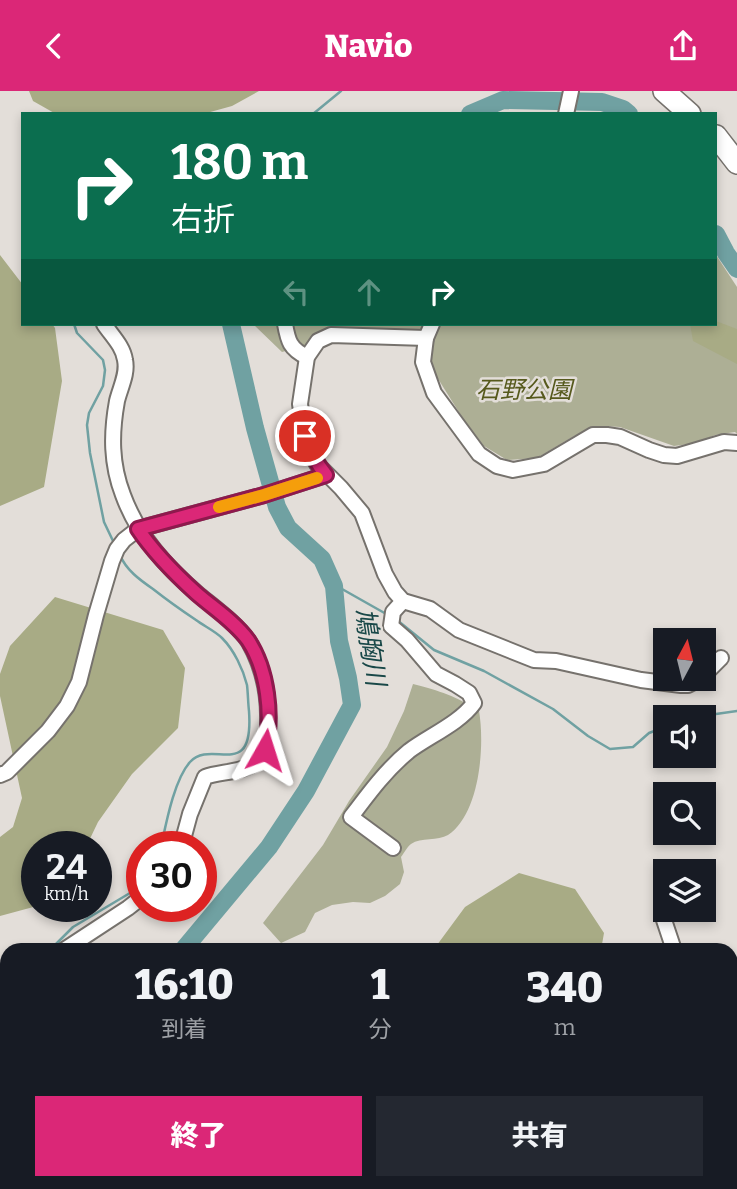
<!DOCTYPE html>
<html lang="ja">
<meta charset="utf-8">
<style>
body{margin:0;font-family:Bitter,"Noto Sans JP",serif;background:#242831;color:#f1f3f6;height:100vh;display:flex;flex-direction:column;font-size:26px;white-space:nowrap}
*{box-sizing:border-box;margin:0}
p{font-size:23px;color:#9ea1a6}
.icon{flex:none;width:38px;height:38px;fill:none;stroke:currentColor;stroke-width:2;stroke-linecap:round;stroke-linejoin:round}
.map{position:relative;flex:1;overflow:hidden}
.sheet{position:absolute;left:0px;top:852px;width:738px;height:247px;display:flex;flex-direction:column;background:#171b24;border-radius:21px 21px 0 0;box-shadow:0 4px 10px #0003}
.sheet>*{flex:none}
.banner{position:absolute;left:21px;top:21px;width:696px;height:214px;border-radius:0px;box-shadow:0 4px 10px #0003;background:#0b6e4f;color:#fff;overflow:hidden}
.needle{width:46px;rotate:7deg}
.tools{position:absolute;left:653px;top:537px;display:grid;gap:14px}
.tools a{display:grid;place-items:center;width:63px;height:63px;border-radius:0px;background:#171b24;box-shadow:0 4px 10px #0003;font-size:35px}
.speed{position:absolute;left:21px;top:740px;display:flex;gap:14px;font-size:35px;font-weight:700;text-align:center}
.speed>*{display:grid;place-content:center;width:91px;height:91px;border-radius:50%;background:#171b24;box-shadow:0 4px 10px #0003;line-height:1}
.speed small{font-size:18px;font-weight:400}
.speed .limit{border:10px solid #d22;background:#fff;color:#111}
.pin{position:absolute;display:grid;place-items:center;width:60px;height:60px;color:#fff;margin:-30px;border:4px solid #fff;border-radius:50%;box-shadow:0 2px 7px #0007}
.me{position:absolute;width:77px;margin:-38px;rotate:6deg;stroke-linejoin:round;filter:drop-shadow(0 0 5px #0008)}
.turn{display:flex;align-items:center;gap:24px;height:147px;padding:0 35px;font-size:32px}
.turn .icon{width:91px;height:91px;stroke-width:2.5}
.turn b{display:block;font-size:49px;line-height:60px}
.lanes{display:flex;align-items:center;height:66px;padding:0 35px;background:#0003;justify-content:center;gap:35px;direction:ltr}
.lanes .off{opacity:.35}
.eta{display:flex;justify-content:space-evenly;align-items:center;height:119px;text-align:center}
.eta b{font-size:42px;font-weight:800;line-height:49px}
.action{display:flex;gap:14px;margin-top:auto;padding:14px 35px}
.action a{flex:1;height:80px;border-radius:0px;background:#db2777;color:#fff;font-size:28px;font-weight:800;line-height:80px;text-align:center}
.action a+a{background:#242831;color:#f1f3f6}
header{display:flex;justify-content:space-between;align-items:center;height:91px;padding:0 35px;background:#db2777;color:#fff;font-size:32px;font-weight:800}
.map>svg:first-child{display:block}
.green{fill:#adaf95}
.forest{fill:#a8ab85}
.lines{fill:none;stroke-linecap:round;stroke-linejoin:round}
.stream{stroke:#70a1a2;stroke-width:2.5}
.river{stroke:#70a1a2;stroke-width:18}
.minor-casing{stroke:#76726d;stroke-width:18}
.highway-casing{stroke:#76726d;stroke-width:24}
.minor{stroke:#fff;stroke-width:14}
.highway{stroke:#fff;stroke-width:21}
.route-casing{stroke:#8e194d;stroke-width:18}
.route{stroke:#db2777;stroke-width:12}
.slow{stroke:#f59e0b;stroke-width:12}
.labels{text-anchor:middle;dominant-baseline:central;stroke-width:5;stroke-linejoin:round;paint-order:stroke}
.park-label{font-size:24px;font-style:italic;fill:#56591c;stroke:#e3ded9}
.water-label{font-size:26px;font-style:italic;fill:#194848;stroke:#e3ded9}
</style>
<header><svg class="icon" aria-label="back" viewBox="0 0 24 24"><path d="M15 5l-7 7 7 7"/></svg>Navio<svg class="icon" aria-label="share" viewBox="0 0 24 24"><path d="M12 15V3M7 8l5-5 5 5M5 13v7h14v-7"/></svg></header>
<div class="map">
<svg width="737" height="1098" viewBox="0 0 737 1098">
<rect width="100%" height="100%" fill="#e3ded9"/>
<g class="green">
<polygon points="716,164 737,196 737,343 735,341 715,344 696,352 674,355 620,336 604,335 574,345 537,367 507,369 484,355 462,326 430,275 434,252 420,240 330,238 305,255 282,261 254,234 254,233 716,233"/>
<path d="M413 593C440 600 456 605 479 620 485 654 480 723 448 744 438 750 421 746 411 753 407 756 404 762 401 766L404 781 400 793 385 805 370 812 353 811 332 814 315 822 305 841 281 852 263 832 323 754 349 710 387 656 404 620Z"/>
</g>
<g class="forest">
<polygon points="29,0 259,0 232,15 203,23 56,23 33,10"/>
<polygon points="0,164 23,194 23,233 52,233 55,237 62,290 44,396 0,415"/>
<polygon points="716,230 737,238 737,273 693,250 690,233 716,233"/>
<polygon points="55,506 163,539 185,577 178,637 132,683 98,731 86,756 37,756 37,815 0,825 0,746 13,736 22,707 0,605 0,583 10,555"/>
<polygon points="519,782 575,798 604,842 601,859 430,859 437,854 465,816"/>
<polygon points="106,1092 271,1092 274,1098 111,1098 106,1094"/>
<polygon points="530,1092 666,1092 654,1098 529,1098"/>
</g>
<g class="lines">
<g class="stream">
<polyline points="313,23 341,0"/>
<polyline points="74,233 77,242 103,269 105,279 103,295 89,322 87,334 90,362 104,431 114,452"/>
<path d="M120 464C126 479 140 489 153 498 167 509 181 519 196 529 204 535 215 540 222 547 234 559 243 578 247 594 248 602 248 612 249 620 254 692 212 647 190 671 174 689 166 733 161 756"/>
<polyline points="333,491 342,498 388,524"/>
<polyline points="397,529 434,559 484,580 553,618 588,645 610,658 633,656 649,642 665,636"/>
<polyline points="695,626 737,620"/>
<polyline points="50,859 73,836 135,799 142,793"/>
<polyline points="0,891 7,888"/>
<polyline points="732,1082 737,1078"/>
<polyline points="711,1098 719,1092"/>
</g>
<g class="river">
<polyline points="470,23 503,9 602,11 623,18 629,23"/>
<polyline points="716,143 726,162 737,178"/>
<polyline points="183,859 269,756 306,700 352,614 348,587 339,550 334,495 322,468 288,437 277,416 255,337 231,233"/>
<polyline points="33,1098 33,1092"/>
</g>
<g class="minor-casing">
<g id="minor">
<polyline points="566,23 571,0"/>
<path d="M104 233C112 245 123 255 125 269 128 283 120 297 117 310 111 343 111 373 123 404 138 445 166 476 199 504 216 518 237 533 249 551 263 576 269 604 268 633 268 644 268 659 259 668 246 682 222 680 205 686L190 723 181 756"/>
<path d="M285 233C288 250 290 258 307 266"/>
<polyline points="432,233 426,247 423,271 434,302 479,363 497,375 513,379 544,373 593,344 607,344 620,346 649,359 664,364 677,365 724,351 737,352"/>
<polyline points="426,247 331,244 318,250 307,266 300,313 305,345 310,360 317,373 341,397 362,422 385,483 395,501 403,510 430,518 459,539 534,569 556,570 641,589 681,594 688,594 700,588"/>
<polyline points="704,584 721,567"/>
<polyline points="0,684 7,681 48,640 67,615 79,591 96,524 112,470 117,458 124,449 138,438 264,404 326,384"/>
<path d="M393 757 351 726C369 702 386 679 409 660 429 645 460 632 474 612L469 602 455 593 436 583 407 549 391 535 393 521 403 510"/>
<polyline points="663,826 674,859"/>
<polyline points="64,859 128,817 142,806"/>
<polyline points="0,904 7,901"/>
<polyline points="732,904 737,902"/>
<polyline points="0,960 7,964"/>
<polyline points="0,1092 7,1041"/>
<polyline points="421,1098 425,1092"/>
</g>
</g>
<g class="highway-casing">
<g id="highway">
<polyline points="664,0 690,23"/>
<polyline points="716,45 737,72"/>
</g>
</g>
<use href="#minor" class="minor"/>
<use href="#highway" class="highway"/>
</g>
<g class="lines">
<g class="route-casing">
<path id="route" d="M265 659C273 625 268 579 248 549 234 530 213 517 196 502 174 482 154 462 138 438L264 404 326 384C316 372 310 360 305 345"/>
</g>
<use href="#route" class="route"/>
<polyline class="slow" points="219,416 264,404 317,387"/>
</g>
<g class="labels">
<g class="park-label">
<text x="524" y="299">石野公園</text>
</g>
<g class="water-label">
<text transform="translate(370 556) rotate(81)">鳩胸川</text>
</g>
</g>
</svg>
<div class="tools">
<a><svg class="needle" viewBox="-14 -14 28 28"><path d="M0-13l5 13h-10z" fill="#e53935"/><path d="M0 13l5-13h-10z" fill="#9ea1a6"/></svg></a>
<a><svg class="icon" aria-label="sound" viewBox="0 0 24 24"><path d="M4 9h4l5-4v14l-5-4H4zM17 9q2 3 0 6"/></svg></a>
<a><svg class="icon" aria-label="search" viewBox="0 0 24 24"><circle cx="10" cy="10" r="6"/><path d="M15 15l6 6"/></svg></a>
<a><svg class="icon" aria-label="layers" viewBox="0 0 24 24"><path d="M12 4l9 5-9 5-9-5zM3 14l9 5 9-5"/></svg></a>
</div>
<div class="speed"><div>24<small>km/h</small></div><div class="limit">30</div></div>
<div class="pin" style="left:305px;top:345px;background:#d93025"><svg class="icon" aria-label="arrive" viewBox="0 0 24 24"><path d="M6 21V4h12l-3 4 3 4H6"/></svg></div>
<svg class="me" style="left:265px;top:659px" viewBox="-20 -20 40 40"><path d="M0-17L14 15 0 8-14 15z" fill="#db2777" stroke="#fff" stroke-width="4"/></svg>
<div class="banner">
<div class="turn"><svg class="icon" aria-label="right" viewBox="0 0 24 24"><path d="M7 20v-9h11M14 6l5 5-5 5"/></svg><div><b>180 m</b>右折</div></div>
<div class="lanes"><svg class="icon off" aria-label="left" viewBox="0 0 24 24"><path d="M17 20v-9H6M10 6l-5 5 5 5"/></svg><svg class="icon off" aria-label="ahead" viewBox="0 0 24 24"><path d="M12 20V5M6 11l6-6 6 6"/></svg><svg class="icon" aria-label="right" viewBox="0 0 24 24"><path d="M7 20v-9h11M14 6l5 5-5 5"/></svg></div>
</div>
<section class="sheet">
<div class="eta">
<div><b>16:10</b><p>到着</p></div>
<div><b>1</b><p>分</p></div>
<div><b>340</b><p>m</p></div>
</div>
<div class="action"><a>終了</a><a>共有</a></div>
</section>
</div>
